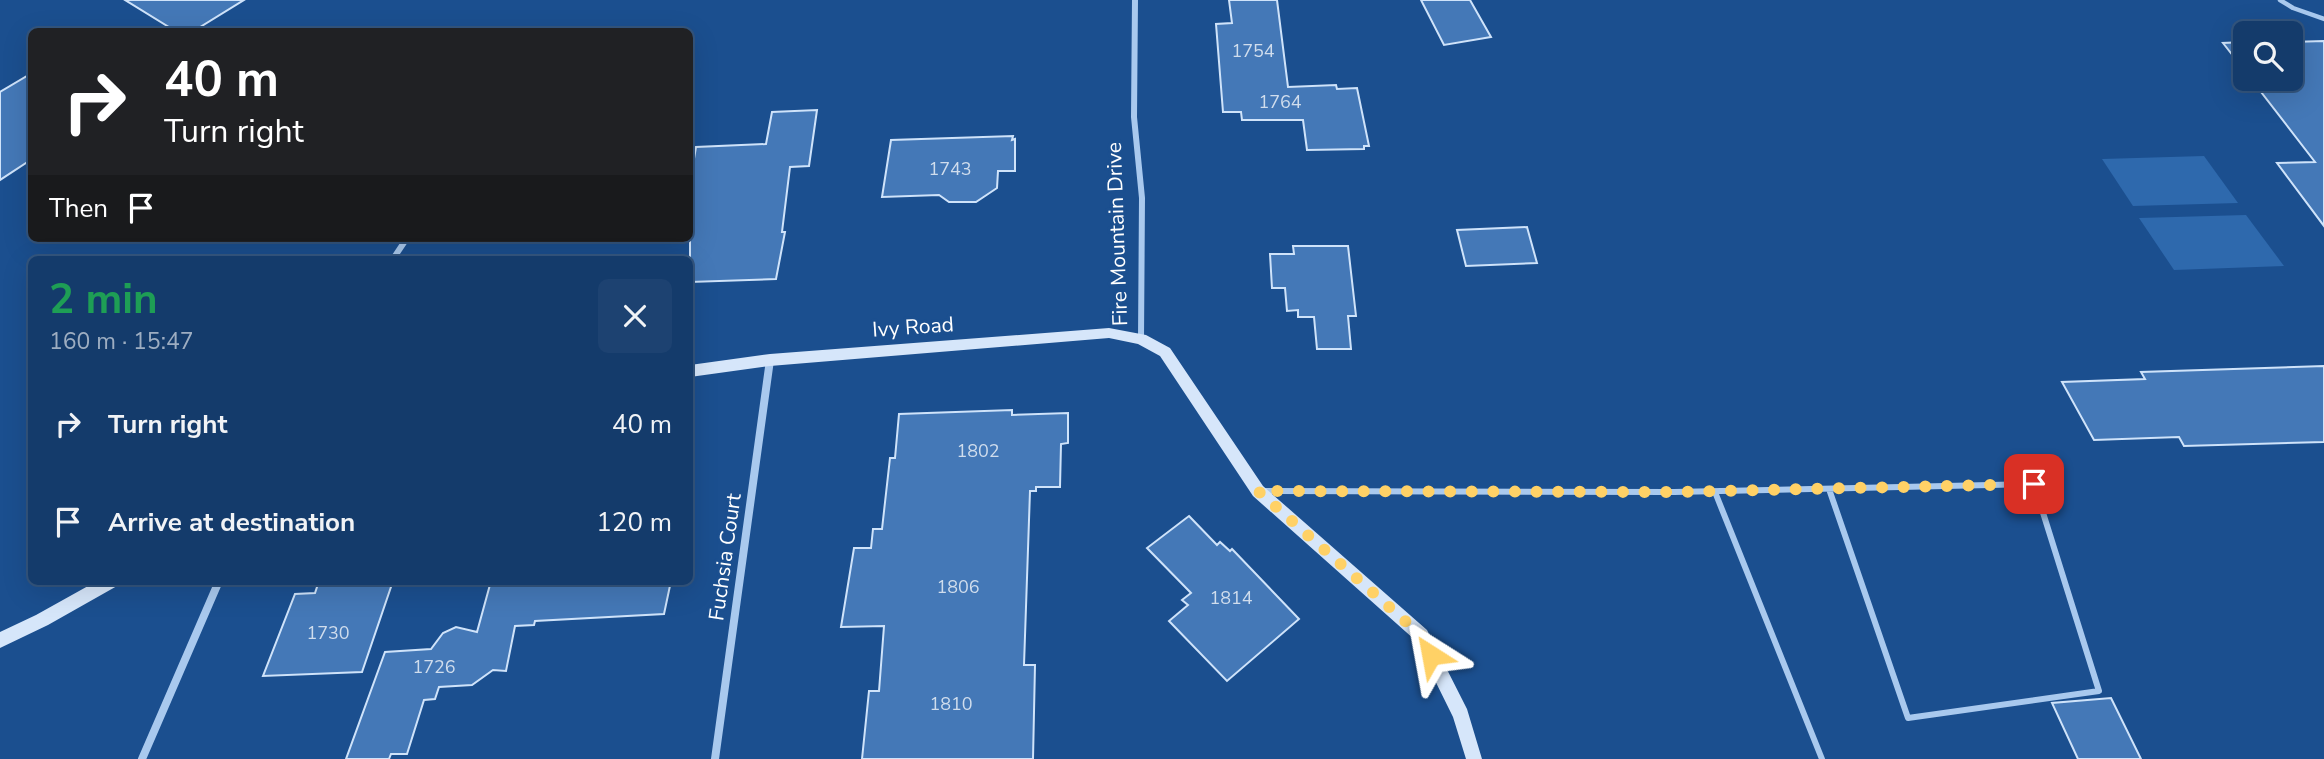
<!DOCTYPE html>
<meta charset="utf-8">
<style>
body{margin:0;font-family:"Nunito Sans",sans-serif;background:#1d4271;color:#f1f3f6;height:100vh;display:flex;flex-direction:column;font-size:26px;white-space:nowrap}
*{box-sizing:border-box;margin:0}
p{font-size:23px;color:#9dadc1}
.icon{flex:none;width:38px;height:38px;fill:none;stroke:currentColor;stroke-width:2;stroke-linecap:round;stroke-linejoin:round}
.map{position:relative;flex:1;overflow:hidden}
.panel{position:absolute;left:28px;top:256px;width:665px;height:329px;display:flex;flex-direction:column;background:#143b6b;border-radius:10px;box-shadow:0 7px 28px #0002,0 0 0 2px #33557e}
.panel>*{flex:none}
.hud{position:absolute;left:28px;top:28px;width:665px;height:214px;border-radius:10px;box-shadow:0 7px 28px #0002,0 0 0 2px #33557e;background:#202124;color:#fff;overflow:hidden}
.controls{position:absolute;left:2233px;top:21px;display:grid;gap:14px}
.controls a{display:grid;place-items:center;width:70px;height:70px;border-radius:10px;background:#143b6b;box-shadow:0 7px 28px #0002,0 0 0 2px #33557e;font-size:35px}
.pin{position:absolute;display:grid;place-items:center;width:60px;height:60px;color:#fff;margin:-30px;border-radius:14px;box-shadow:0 4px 10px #0006}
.me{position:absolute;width:77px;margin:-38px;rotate:326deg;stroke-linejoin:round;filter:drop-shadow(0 0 5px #0008)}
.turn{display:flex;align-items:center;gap:24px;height:147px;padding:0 21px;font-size:32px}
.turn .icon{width:91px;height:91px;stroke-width:2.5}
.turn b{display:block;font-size:49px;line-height:60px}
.then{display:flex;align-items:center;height:66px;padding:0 21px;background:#0003;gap:14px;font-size:26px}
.round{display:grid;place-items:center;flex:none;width:74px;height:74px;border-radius:10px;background:#1d4271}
.headline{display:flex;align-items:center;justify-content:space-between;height:119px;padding:0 21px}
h1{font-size:42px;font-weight:700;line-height:52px;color:#1e9e55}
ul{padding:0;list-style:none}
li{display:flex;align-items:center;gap:21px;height:98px;padding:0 21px}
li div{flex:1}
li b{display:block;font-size:26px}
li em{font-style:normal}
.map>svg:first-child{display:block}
.green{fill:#2e69ad}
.building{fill:#4478b7;stroke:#cfe3fa;stroke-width:2}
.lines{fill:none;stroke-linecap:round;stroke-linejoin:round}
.lane-far1{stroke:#a9c9ee;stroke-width:4.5}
.lane{stroke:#a9c9ee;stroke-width:6}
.street-far1{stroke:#a9c9ee;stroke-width:6}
.street{stroke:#a9c9ee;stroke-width:8}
.secondary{fill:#d6e6fa;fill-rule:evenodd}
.route{stroke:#ffd166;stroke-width:12;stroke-dasharray:0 21.6}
.labels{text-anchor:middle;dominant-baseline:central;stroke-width:6;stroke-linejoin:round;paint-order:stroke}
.number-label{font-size:18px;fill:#d0dded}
.street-label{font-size:21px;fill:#fff;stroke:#1b4f8f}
</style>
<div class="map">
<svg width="2324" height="759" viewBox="0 0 2324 759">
<rect width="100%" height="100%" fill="#1b4f8f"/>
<g class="green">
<polygon points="2204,156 2238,203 2133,206 2102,159"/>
<polygon points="2246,215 2284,266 2174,270 2139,218"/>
</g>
<g class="building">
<polygon points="125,0 244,0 192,32 177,32"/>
<polygon points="1229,0 1277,0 1288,87 1336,85 1337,89 1357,88 1369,146 1364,146 1364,149 1307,150 1303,120 1242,120 1241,112 1223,112 1216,24 1232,23"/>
<polygon points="1421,0 1470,0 1491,37 1444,45"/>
<polygon points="2324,41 2324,226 2277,163 2315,162 2251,79 2291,79 2291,42"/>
<polygon points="2245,42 2245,71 2223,43"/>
<polygon points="32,73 32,159 0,180 0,92"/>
<polygon points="817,110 809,166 790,167 782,232 785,232 776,279 690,282 690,182 696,147 766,144 772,112"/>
<polygon points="1013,136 1012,140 1015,139 1015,171 998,171 997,188 976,202 949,202 939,195 882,197 891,140"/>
<polygon points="1527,227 1537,263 1466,266 1457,230"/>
<polygon points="1293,246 1348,246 1356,316 1348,316 1351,349 1317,349 1314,317 1298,317 1298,310 1287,311 1285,288 1272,288 1270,254 1294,254"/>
<polygon points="2324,366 2324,442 2184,446 2179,437 2094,440 2062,382 2145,379 2141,372"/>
<polygon points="1012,410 1012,415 1068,413 1068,443 1061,444 1060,487 1036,487 1036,491 1030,491 1024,665 1035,665 1033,759 862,759 869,691 879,691 884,626 841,627 854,548 871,548 873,529 882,529 890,458 895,458 899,414"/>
<polygon points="1189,516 1217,545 1220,542 1230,551 1232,549 1299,619 1227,681 1169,621 1188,605 1182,600 1191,593 1147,548"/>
<polygon points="319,581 393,581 362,672 263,676 295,594 315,593"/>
<polygon points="491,581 671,581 664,614 535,621 534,625 515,626 506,671 493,670 472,685 439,687 435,699 424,700 407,754 391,754 389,759 346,759 385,652 431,649 443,633 456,627 477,632"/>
<polygon points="2111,698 2141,759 2078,759 2052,703"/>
</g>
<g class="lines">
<polyline class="lane-far1" points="2280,0 2293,8 2324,19"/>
<g class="lane">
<polyline points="1264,491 1674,492 2034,484 2099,691 1908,718 1829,489"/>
<polyline points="1715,492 1822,759"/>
</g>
<g class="street-far1">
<polyline points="1135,0 1134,117 1142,198 1141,339"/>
<polyline points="393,259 407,238"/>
</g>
<g class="street">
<polyline points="142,759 219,581"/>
<polyline points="715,759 770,360"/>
</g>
<g class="secondary">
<polygon points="1109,328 1146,335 1170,348 1263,486 1427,630 1467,709 1482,759 1466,759 1453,717 1415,640 1253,496 1160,356 1138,344 1109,338 770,366 690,377 690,365 770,354"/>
<polygon points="97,581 119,581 117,586 48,625 0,648 0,632 36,615"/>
</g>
</g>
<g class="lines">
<polyline class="route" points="1431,655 1421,635 1258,491 1674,492 2034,484"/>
</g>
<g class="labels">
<g class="number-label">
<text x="1253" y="51">1754</text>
<text x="1280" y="102">1764</text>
<text x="950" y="169">1743</text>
<text x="978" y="451">1802</text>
<text x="958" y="587">1806</text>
<text x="1231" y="598">1814</text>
<text x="328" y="633">1730</text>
<text x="434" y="667">1726</text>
<text x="951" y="704">1810</text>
</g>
<g class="street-label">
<text transform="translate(1117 234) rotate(-92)">Fire Mountain Drive</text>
<text transform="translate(913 327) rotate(-4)">Ivy Road</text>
<text transform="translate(725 557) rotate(-82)">Fuchsia Court</text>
</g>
</g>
</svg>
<div class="controls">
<a><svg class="icon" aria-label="search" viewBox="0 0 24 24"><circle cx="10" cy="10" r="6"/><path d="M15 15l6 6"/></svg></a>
</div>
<div class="pin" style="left:2034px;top:484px;background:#d93025"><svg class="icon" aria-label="arrive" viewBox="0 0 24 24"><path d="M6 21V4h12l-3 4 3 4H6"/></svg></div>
<svg class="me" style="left:1431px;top:655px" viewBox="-20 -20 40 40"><path d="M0-17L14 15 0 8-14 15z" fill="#ffd166" stroke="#fff" stroke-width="4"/></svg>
<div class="hud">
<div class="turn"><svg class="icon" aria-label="right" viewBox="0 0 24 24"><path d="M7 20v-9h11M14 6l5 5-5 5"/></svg><div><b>40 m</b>Turn right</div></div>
<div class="then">Then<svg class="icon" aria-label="arrive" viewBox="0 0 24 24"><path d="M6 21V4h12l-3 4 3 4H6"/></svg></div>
</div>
<section class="panel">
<div class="headline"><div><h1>2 min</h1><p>160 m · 15:47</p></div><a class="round"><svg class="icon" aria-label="close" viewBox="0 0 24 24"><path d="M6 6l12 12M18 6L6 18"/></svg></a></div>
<ul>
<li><svg class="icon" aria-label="right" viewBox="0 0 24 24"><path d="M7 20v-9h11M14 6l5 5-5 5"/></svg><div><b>Turn right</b></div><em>40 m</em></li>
<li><svg class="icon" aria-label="arrive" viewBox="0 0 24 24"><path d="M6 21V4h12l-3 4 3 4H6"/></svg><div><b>Arrive at destination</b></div><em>120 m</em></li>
</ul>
</section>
</div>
